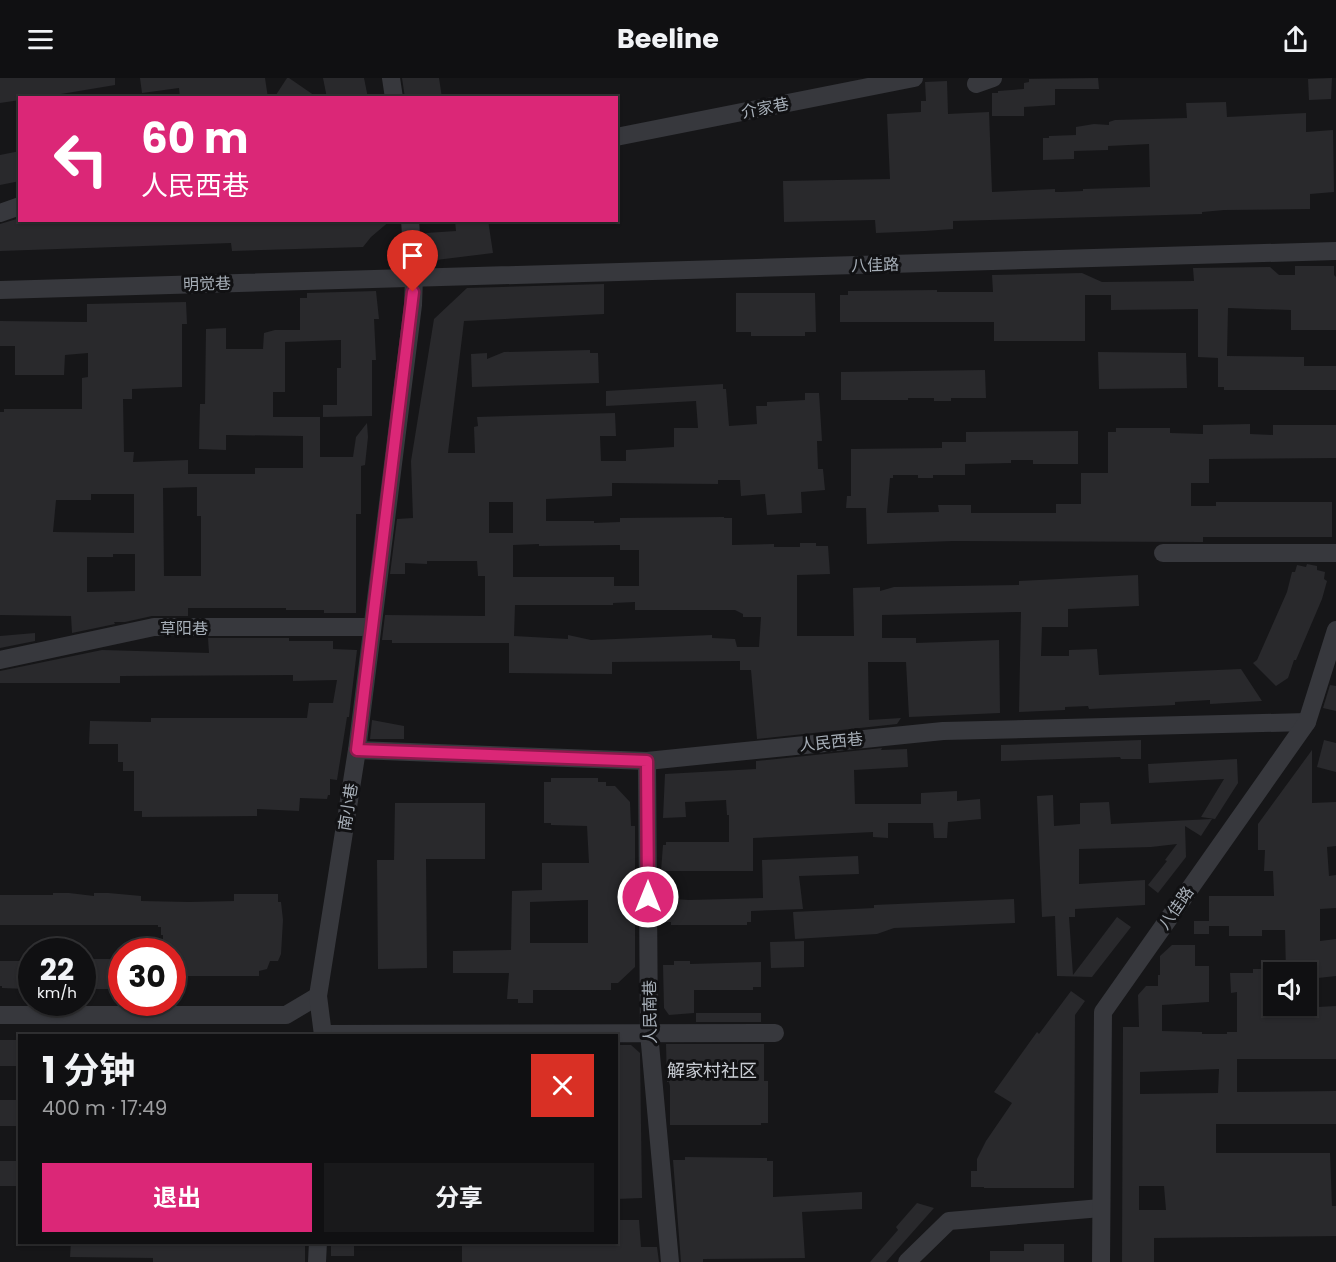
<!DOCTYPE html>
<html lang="zh">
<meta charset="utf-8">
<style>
body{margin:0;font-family:Poppins,"Noto Sans SC",sans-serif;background:#19191b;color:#f1f3f6;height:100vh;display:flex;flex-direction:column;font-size:22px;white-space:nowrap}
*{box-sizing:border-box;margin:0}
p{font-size:20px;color:#9c9d9f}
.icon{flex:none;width:33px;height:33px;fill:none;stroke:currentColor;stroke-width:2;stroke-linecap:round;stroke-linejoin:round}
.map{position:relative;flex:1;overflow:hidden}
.side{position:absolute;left:18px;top:956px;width:600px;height:210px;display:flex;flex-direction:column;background:#101012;border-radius:0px;box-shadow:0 2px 4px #0004,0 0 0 2px #303032}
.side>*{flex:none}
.top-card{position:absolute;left:18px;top:18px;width:600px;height:126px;border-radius:0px;box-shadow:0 2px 4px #0004,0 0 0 2px #303032;background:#db2777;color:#fff;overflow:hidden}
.controls{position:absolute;left:1263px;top:884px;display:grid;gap:12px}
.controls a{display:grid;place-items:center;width:54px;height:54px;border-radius:0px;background:#101012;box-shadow:0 2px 4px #0004,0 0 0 2px #303032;font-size:30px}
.speed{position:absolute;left:18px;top:860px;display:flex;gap:12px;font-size:30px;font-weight:700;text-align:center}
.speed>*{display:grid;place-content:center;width:78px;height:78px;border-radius:50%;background:#101012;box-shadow:0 2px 4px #0004,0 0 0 2px #303032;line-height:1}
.speed small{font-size:15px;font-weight:400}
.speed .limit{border:9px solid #d22;background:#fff;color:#111}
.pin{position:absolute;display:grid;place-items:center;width:51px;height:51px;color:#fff;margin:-62px -26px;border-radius:50% 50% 50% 0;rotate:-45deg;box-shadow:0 0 6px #0007}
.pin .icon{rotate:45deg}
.me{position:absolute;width:66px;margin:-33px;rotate:0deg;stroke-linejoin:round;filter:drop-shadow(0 0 4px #0008)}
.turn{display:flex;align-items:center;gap:21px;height:126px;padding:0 24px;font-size:27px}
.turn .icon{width:78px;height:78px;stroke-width:2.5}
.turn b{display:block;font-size:42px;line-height:51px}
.round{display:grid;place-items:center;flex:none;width:63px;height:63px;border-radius:0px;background:#19191b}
.head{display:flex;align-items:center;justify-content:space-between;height:102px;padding:0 24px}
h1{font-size:36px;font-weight:700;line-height:45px}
.action{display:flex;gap:12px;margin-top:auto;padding:12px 24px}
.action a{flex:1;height:69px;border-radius:0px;background:#db2777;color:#fff;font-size:24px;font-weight:700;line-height:69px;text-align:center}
.action a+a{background:#19191b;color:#f1f3f6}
header{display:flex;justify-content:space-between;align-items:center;height:78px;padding:0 24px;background:#101012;font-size:27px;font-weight:700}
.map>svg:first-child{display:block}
.building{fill:#29292c;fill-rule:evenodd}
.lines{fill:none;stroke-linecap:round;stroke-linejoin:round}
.minor{stroke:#37383d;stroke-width:18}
.route-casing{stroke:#8e194d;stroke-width:15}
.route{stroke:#db2777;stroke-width:10}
.labels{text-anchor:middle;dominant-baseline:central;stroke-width:6;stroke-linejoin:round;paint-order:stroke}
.street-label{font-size:16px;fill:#a7afb8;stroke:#111113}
.neighbourhood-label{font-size:18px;fill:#c9cdd4;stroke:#111113}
</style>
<header><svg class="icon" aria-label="menu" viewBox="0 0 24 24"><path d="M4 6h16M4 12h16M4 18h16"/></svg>Beeline<svg class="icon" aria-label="share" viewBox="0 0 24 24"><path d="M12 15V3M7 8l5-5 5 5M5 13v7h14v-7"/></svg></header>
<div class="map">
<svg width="1336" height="1184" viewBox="0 0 1336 1184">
<rect width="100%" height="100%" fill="#161618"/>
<g class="building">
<polygon points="0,0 115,0 115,7 37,20 20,20 20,22 0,25"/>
<polygon points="140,0 265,0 268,20 180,20 179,10 142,15"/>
<polygon points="287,0 289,0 318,20 274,20"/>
<polygon points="323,0 364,0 368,20 327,20"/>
<polygon points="402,0 439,0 442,20 405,20"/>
<polygon points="1098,0 1099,11 1055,11 1055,27 1024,29 1024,38 992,38 992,15 998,15 998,13 1024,11 1024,5 1029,4 1029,1"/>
<polygon points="1332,0 1331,21 1309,22 1308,1"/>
<polygon points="947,3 948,36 989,34 992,114 1055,111 1055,114 1061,114 1083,113 1083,111 1150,109 1149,66 1108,68 1108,72 1074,73 1074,81 1043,82 1043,60 1049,60 1049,58 1076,57 1076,49 1094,46 1109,47 1109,44 1115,42 1187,40 1186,25 1226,24 1227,39 1306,35 1306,54 1333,52 1334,114 1310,116 1310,131 1224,132 1202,134 1202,136 953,143 953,151 925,153 876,155 875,142 784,144 783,103 890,101 887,36 921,34 921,23 926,23 925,4"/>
<polygon points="20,73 20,103 0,107 0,77"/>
<polygon points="20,140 20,142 391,142 371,159 363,169 232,173 231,165 0,173 0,146"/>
<polygon points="455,142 488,142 493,175 428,183 426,155 456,153"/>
<polygon points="1295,188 1334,188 1334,197 1336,199 1336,252 1291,252 1291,232 1228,230 1227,278 1304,279 1304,288 1336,288 1336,312 1224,312 1224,309 1218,309 1218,280 1198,279 1198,231 1111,232 1111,217 1085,217 1085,263 994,263 994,244 840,244 840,217 848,217 848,213 937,212 937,214 993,214 992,197 1082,195 1102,204 1194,203 1193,190 1270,189 1279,197 1295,197"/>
<path d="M604 206V236L464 243 448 375H475L474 349 478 348 477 339 615 335 616 358H600L601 383H626V372L674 369V350H698L696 323 606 328V313L723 306V311H726L729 348 757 346 756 328H767V324L805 322V315H819L822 363H817L818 391H823L825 412 801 414 802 435 767 437 765 416 741 418 740 402H718V406L612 405V418L546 421V443H594V445L620 444V440L724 439V440H732V467L774 466V469H800V465H816V468H828L830 496 797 497V558H854L853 510 880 509V513L894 509 1019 507V503L1138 497 1139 528 1068 531V549H1042L1041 578H1069V572L1097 571 1099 597 1241 591 1262 623 1210 626V622L1175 624V627L1089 631 1088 628 1065 629V632L1019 634 1021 534 882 537V560H916V565L999 562 1000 635 909 639 906 584H868L869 642 901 640 897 646 757 661 751 592H740V583L612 584V596L509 595V565H392V562H382L385 537 485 538V498H478L477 483H427V486L405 485V496H390L397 441 413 440 411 383 434 241 467 210ZM489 424H513V455H489ZM539 466V468L620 467V472H639V508H614V499H513V467ZM635 524V532H735L743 536V539H761L759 569H737L735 561 712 560V557L591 562 568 557V561L514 558 515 527H613V525Z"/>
<path d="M376 213 379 241H374L376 282H372V338L323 339V327H337V290H341V262L285 264V314H273V339H320V379H353L356 359 367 345 368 359 365 387 361 388V436H356V535H324V532H286V530H188V538H152L125 544H114L115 546 72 555 71 538 0 537V334H4V331H82V300L88 299V275L65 277 64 297H15V268H0V243L87 244V226L186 224 187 246H182V309L132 311V321H123L124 374H134L133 384 188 382V396H255V390H303V358L226 357V372L199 371 200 326H205L206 251 226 250V271H263L264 255 275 252H300V220H307V215ZM197 409V438H201V498H164L163 410ZM91 416H134V455L53 454 56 422H91ZM113 476H135V513L87 514V479H113Z"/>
<polygon points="736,215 815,215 816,254 805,254 805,258 751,258 751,254 736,254"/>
<polygon points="590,272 590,275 598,275 599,305 472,309 471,276 487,275 487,281 504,274"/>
<polygon points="1098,274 1186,275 1187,310 1099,311"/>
<polygon points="985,292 986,320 951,320 951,323 934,323 934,320 908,320 908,322 841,322 841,294"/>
<polygon points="1250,346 1250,356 1273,357 1273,347 1336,347 1336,380 1209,381 1209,405 1191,405 1191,428 1216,428 1216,424 1332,424 1332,459 1203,459 1203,464 953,463 867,466 866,430 846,430 847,418 851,418 851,371 942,370 942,364 966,364 966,354 1078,353 1078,386 1033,386 1033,382 1011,382 1011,385 965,386 965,397 933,397 933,400 918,400 918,397 893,397 893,400 890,400 887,435 939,434 938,427 971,427 971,435 1056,435 1056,426 1081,426 1081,395 1108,395 1108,354 1116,354 1116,350 1170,350 1170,355 1203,356 1203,347"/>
<polygon points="1307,486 1317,488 1317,492 1325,494 1324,501 1327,503 1322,521 1296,582 1294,582 1288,600 1276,608 1253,585 1257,582 1287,514 1292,494 1295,494 1297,487 1306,489"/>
<polygon points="35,555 35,563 0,570 0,558"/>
<polygon points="208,560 289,560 289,563 333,563 333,571 357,572 349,639 347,639 337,702 330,701 330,717 328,717 327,721 300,720 299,733 257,731 257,738 142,739 142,733 134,733 134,693 123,693 123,684 118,684 118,666 89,666 90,643 151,644 151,640 307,640 309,625 333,625 337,602 293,603 293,597 120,598 120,605 0,605 0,593 102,572 209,575"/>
<polygon points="1330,607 1336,608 1336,633 1323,630"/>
<polygon points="372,642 404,648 404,661 370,661"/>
<polygon points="1141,662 1141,681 1121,681 1120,679 1001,683 1001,667"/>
<polygon points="1324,662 1336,665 1336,694 1317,689"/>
<polygon points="882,670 881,672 907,671 908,689 854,692 855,726 921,726 921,715 957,713 957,723 980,721 981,741 948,744 947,760 934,760 933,745 888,745 888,760 873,759 873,754 753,760 753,793 661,793 663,767 666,767 666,764 729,764 729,737 727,737 726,722 685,724 686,739 663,740 665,696 756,691 756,683"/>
<path d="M1312 672V725L1336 724V768L1327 769 1329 798 1336 797V830L1320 831V863L1336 861V898L1318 900V929L1336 928V981H1237V1014L1336 1013V1046H1216V1075H1330L1332 1128H1336V1158L1154 1160V1184H1122L1123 949H1139L1138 917 1146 908H1158V897H1160V878L1172 867H1195V888H1209V924L1162 927V953L1202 954V956H1227V954H1237V914L1231 915 1230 895H1253V891H1274V927H1306V894H1286L1285 852H1262V858H1229V848H1209V856H1194V843H1209V818H1274L1273 793H1264L1265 772H1258V746ZM1219 991 1218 1015 1140 1016V994ZM1139 1108H1164L1166 1132H1139Z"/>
<polygon points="1237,681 1238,705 1215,741 1201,739 1224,701 1149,705 1148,686"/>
<path d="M551 700H598V704H606V708H615L630 724 631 748H635V889L618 905H611V912H533V925H518V921H507L509 895H453V873L511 872 512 813 542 812V785H589L587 748 551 747V745H544V704H551ZM588 822V865H530V824Z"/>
<polygon points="1053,717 1054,748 1080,746 1080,725 1109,724 1111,746 1212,741 1201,758 1185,748 1186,779 1158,815 1148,807 1167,783 1165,782 1177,766 1151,769 1079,771 1079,806 1145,802 1145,827 1075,831 1075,839 1069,839 1073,897 1117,839 1131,849 1092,899 1057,898 1055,838 1042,839 1037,718"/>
<polygon points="395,725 485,725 485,781 426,781 427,890 378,891 377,782 394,782"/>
<polygon points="858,778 859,796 799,798 803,831 751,833 751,844 747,844 747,847 671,847 671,844 659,844 660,820 689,822 763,820 762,782"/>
<polygon points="53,815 69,815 94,818 94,815 108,815 141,818 141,823 189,824 234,823 234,816 278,816 278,824 281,824 283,842 281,876 278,883 270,883 267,891 259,893 259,898 172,898 172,873 163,873 163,857 161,857 161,849 158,849 158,847 0,847 0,817 53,817"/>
<polygon points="1014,821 1015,845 894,850 877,856 795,861 793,834 874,830 874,827"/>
<polygon points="804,863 804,889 771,890 770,864"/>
<polygon points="82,881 121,881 122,911 82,911"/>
<polygon points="0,883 32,883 32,908 26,908 26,911 2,910 2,908 0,908"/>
<polygon points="674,883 690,883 690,886 761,884 761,909 753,909 753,912 694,912 694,935 669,937 664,930 663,887 674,887"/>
<polygon points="1071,913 1085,923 1075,937 1074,1110 984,1110 984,1109 971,1109 971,1093 977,1093 977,1081 986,1063 1012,1025 994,1014 1037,954 1039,956"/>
<rect x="696" y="935" width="65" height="9"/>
<rect x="0" y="962" width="20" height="26"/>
<polygon points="666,966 764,966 764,1003 768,1003 768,1045 761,1045 761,1047 670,1047 670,1008 669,1004 667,1004"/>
<polygon points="616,967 631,967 640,975 642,1120 616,1121"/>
<rect x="0" y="1022" width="20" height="26"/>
<polygon points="685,1079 767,1080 767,1083 773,1083 773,1119 862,1114 862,1131 802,1134 805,1180 703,1181 703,1184 681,1184 673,1082 685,1082"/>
<rect x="0" y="1083" width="20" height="25"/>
<polygon points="917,1125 934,1130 886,1184 870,1184 898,1152 896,1149"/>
<polygon points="616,1142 639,1142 641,1169 657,1169 659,1184 462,1184 462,1164 616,1164"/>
<polygon points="71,1164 305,1164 305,1184 153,1184 153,1180 70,1179"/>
<rect x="331" y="1164" width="23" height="14"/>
<polygon points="1024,1166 1064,1166 1064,1184 990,1184 990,1173 1024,1173"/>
</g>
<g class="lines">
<g class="minor">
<polyline points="391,0 394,20"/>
<polyline points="976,6 993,0"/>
<polyline points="616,59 914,0"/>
<polyline points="0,135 20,128"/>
<polyline points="0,212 1336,173"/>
<polyline points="1163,475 1336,475"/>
<polyline points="0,582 154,549 372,549"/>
<polyline points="357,672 647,683 943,653 1307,644"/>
<polyline points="647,683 649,955 670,1184"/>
<polyline points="0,937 286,937 318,918"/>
<polyline points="323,956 775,955"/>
<polyline points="323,957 318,918 357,672 413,227 414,200 410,142"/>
<polyline points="317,1184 318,1164"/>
<polyline points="907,1184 949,1143 1101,1130"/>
<polyline points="1101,1184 1103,934 1307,644 1336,552"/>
</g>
</g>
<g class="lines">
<g class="route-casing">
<polyline id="route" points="413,214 357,672 647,683 648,819"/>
</g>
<use href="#route" class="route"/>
</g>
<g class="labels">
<g class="street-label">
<text transform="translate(765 30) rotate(-11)">介家巷</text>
<text transform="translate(875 187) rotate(-2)">八佳路</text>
<text transform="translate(207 206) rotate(-2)">明觉巷</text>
<text x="184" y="550">草阳巷</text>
<text transform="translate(831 664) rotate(-6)">人民西巷</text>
<text transform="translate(348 729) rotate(-81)">南小巷</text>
<text transform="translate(1176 830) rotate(-55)">八佳路</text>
<text transform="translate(650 934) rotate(-91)">人民南巷</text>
</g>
<g class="neighbourhood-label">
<text x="712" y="992">解家村社区</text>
</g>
</g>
</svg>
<div class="controls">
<a><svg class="icon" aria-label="sound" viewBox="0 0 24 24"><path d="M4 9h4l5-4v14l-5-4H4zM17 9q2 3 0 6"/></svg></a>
</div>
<div class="speed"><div>22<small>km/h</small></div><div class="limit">30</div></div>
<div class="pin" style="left:413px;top:214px;background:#d93025"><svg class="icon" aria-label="arrive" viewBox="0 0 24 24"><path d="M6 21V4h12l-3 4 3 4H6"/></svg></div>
<svg class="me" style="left:648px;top:819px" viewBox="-20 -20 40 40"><circle r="17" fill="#db2777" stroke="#fff" stroke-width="3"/><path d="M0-11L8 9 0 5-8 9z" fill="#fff"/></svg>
<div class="top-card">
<div class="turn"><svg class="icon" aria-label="left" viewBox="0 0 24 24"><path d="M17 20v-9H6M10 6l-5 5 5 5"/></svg><div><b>60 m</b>人民西巷</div></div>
</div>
<section class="side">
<div class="head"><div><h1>1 分钟</h1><p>400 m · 17:49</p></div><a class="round" style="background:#d93025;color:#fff"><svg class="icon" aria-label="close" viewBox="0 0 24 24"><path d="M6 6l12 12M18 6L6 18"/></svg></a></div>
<div class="action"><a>退出</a><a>分享</a></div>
</section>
</div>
